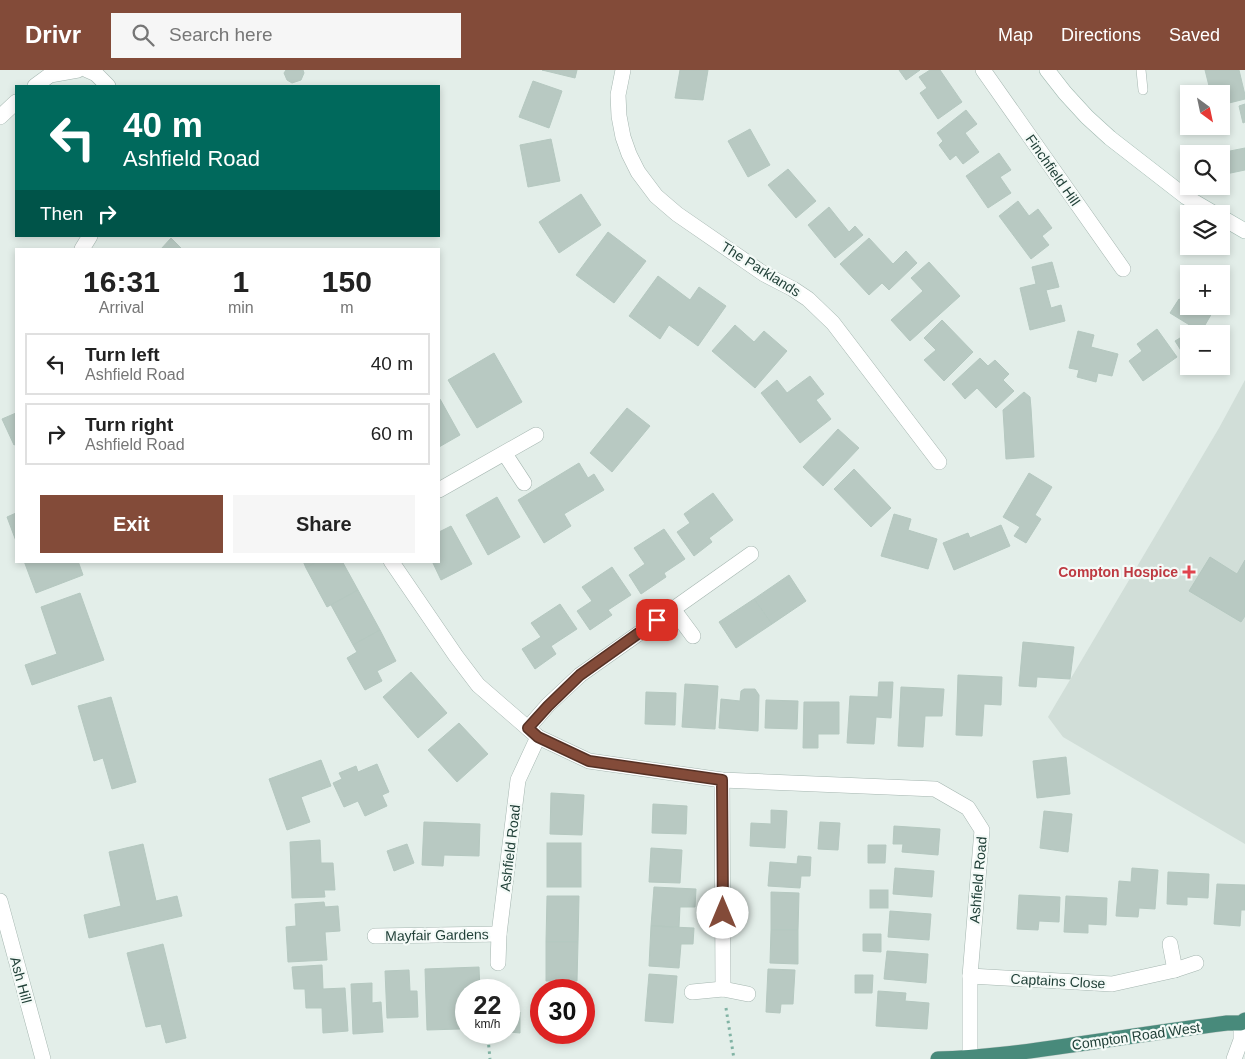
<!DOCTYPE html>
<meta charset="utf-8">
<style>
body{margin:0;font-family:Arial,sans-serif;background:#f6f6f6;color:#222;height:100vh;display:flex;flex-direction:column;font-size:19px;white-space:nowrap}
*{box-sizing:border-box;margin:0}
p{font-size:16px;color:#767676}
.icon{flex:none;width:28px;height:28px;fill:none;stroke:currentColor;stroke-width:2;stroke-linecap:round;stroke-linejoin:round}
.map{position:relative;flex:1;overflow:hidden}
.sheet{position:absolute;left:15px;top:178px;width:425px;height:315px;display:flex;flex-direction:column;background:#fff;border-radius:0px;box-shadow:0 2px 8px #0003}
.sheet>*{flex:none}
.top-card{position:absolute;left:15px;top:15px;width:425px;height:152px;border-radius:0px;box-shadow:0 2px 8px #0003;background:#00695c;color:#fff;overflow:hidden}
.needle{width:32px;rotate:147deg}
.controls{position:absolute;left:1180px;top:15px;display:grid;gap:10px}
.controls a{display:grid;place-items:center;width:50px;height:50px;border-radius:0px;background:#fff;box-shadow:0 2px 8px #0003;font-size:25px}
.speed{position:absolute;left:455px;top:909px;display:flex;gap:10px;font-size:25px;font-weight:700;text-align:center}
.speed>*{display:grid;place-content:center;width:65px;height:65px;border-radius:50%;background:#fff;box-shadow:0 2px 8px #0003;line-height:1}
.speed small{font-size:12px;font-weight:400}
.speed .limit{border:8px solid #d22;background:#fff;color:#111}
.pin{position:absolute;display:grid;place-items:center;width:42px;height:42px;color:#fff;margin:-21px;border-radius:10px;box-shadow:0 2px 8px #0006}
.me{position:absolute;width:55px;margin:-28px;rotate:0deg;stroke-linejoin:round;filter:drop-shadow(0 0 4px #0008)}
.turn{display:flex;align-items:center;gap:18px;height:105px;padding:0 25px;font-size:22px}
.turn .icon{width:65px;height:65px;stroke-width:2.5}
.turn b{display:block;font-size:35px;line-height:42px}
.then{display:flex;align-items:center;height:48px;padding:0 25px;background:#0003;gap:10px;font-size:19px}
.eta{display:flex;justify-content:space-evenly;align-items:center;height:85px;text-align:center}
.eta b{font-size:30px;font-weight:800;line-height:35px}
.button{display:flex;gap:10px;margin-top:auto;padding:10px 25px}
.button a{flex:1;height:58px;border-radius:0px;background:#834b39;color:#fff;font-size:20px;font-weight:800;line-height:58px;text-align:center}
.button a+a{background:#f6f6f6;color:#222}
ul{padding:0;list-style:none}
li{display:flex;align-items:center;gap:15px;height:62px;margin:0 10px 8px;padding:0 15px;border:2px solid #e0e0e0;border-radius:0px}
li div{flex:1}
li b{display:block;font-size:19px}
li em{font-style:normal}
header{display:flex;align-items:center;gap:30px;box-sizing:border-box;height:70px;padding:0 25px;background:#834b39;color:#fff}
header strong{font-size:24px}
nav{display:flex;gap:28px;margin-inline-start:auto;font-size:18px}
.search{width:350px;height:45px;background:#f6f6f6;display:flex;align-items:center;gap:12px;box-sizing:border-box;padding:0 18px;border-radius:0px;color:#767676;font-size:19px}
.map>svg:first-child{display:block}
.built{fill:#d1ded8}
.building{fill:#b8c9c2;stroke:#b5c8c0}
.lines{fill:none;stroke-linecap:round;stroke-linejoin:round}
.service-casing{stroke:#a5b6b0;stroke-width:10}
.minor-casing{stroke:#a5b6b0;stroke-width:16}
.secondary-casing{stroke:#a1bab1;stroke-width:16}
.trunk-casing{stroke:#c1cac7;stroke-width:16}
.path{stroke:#81b3a4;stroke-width:3;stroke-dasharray:2.5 4;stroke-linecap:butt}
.service{stroke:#fff;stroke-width:9}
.minor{stroke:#fff;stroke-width:15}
.secondary{stroke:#fff;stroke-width:15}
.trunk{stroke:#488a7b;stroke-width:15}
.route-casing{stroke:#553125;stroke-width:12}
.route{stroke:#834b39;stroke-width:9}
.health-dot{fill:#e0444e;stroke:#f4faf7;stroke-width:2}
.labels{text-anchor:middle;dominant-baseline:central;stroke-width:4.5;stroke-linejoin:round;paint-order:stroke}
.street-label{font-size:14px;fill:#214038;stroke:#f4faf7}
.health-label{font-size:14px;font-weight:bold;fill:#be3a42;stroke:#f4faf7;text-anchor:end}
</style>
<header>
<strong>Drivr</strong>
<div class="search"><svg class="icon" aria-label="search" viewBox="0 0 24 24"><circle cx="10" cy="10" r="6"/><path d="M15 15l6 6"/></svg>Search here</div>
<nav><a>Map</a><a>Directions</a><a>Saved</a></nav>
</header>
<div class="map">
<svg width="1245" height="989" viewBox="0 0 1245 989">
<rect width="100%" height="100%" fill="#e3eee9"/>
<polygon class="built" points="1245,310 1245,774 1063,667 1048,647 1219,358"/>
<g class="building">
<polygon points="286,0 303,0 304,3 301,10 292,13 287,10 284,3"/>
<polygon points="542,0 577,0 575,8"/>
<polygon points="680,0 708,0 703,30 675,28"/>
<polygon points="899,0 920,0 906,10"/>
<polygon points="930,0 940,0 962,32 938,49 920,23 927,18 919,7"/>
<polygon points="1205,0 1239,0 1245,25 1245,29 1221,35 1221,24 1211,24"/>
<polygon points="533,11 562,21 549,58 519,47"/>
<polygon points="1245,34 1245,52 1243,53 1239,36"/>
<polygon points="966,40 977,54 965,63 979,82 963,94 956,85 950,90 939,75 943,71 937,63"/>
<polygon points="750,59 770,95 748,107 728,71"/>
<polygon points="551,69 560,111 528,117 520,75"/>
<polygon points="1245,78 1245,100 1221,105 1221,84 1215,84"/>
<polygon points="999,83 1011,100 1000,107 1011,123 988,138 966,106"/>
<polygon points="788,99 816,131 796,148 768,115"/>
<polygon points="581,124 601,155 559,183 539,152"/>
<polygon points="1018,131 1029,146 1038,139 1052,158 1042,166 1049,175 1031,189 999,146"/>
<polygon points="829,137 849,162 855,156 863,165 835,188 808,155"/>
<polygon points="608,162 646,191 614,233 576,205"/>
<polygon points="171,168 182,179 161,179"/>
<polygon points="869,168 893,194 906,181 917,193 889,220 882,213 869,225 840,194"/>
<polygon points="929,192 960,226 910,271 891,250 923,221 911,208"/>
<polygon points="1052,192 1059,217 1046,220 1051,238 1061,235 1065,251 1030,260 1020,218 1036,214 1032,197"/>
<polygon points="658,206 690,230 699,217 726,236 698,276 669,255 660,269 629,246"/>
<polygon points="1179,229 1189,235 1189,236 1216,236 1201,262 1170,243"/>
<polygon points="942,250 973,282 944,311 924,290 936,280 924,268"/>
<polygon points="735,255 754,272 764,261 787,281 755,318 712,281"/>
<polygon points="1157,259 1177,287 1143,311 1129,291 1142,281 1137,274"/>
<polygon points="1078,261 1094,265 1091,277 1118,284 1112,306 1098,303 1096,312 1077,307 1079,300 1069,298"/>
<polygon points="1190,262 1191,264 1189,264 1189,293 1175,271"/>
<polygon points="494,283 522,332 477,358 448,310"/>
<polygon points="980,288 988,296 995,290 1009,304 1003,310 1014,321 996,338 977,318 965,329 952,314"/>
<polygon points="810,306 824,324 816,330 831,349 800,373 761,323 777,310 787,323"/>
<polygon points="1024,322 1030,327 1031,338 1034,387 1006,389 1003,340"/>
<polygon points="440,329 460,365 439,377 439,330"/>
<polygon points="627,338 650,356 612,402 590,383"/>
<polygon points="16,343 16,374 14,375 2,349"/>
<polygon points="838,359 859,378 823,416 803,397"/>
<polygon points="579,393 588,408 594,404 604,420 564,444 571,456 544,473 518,430"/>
<polygon points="854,399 891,438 871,457 834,419"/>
<polygon points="1029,403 1052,417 1035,445 1041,449 1026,473 1014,466 1020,457 1003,447"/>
<polygon points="713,423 733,450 709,468 712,472 694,486 677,462 690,453 684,444"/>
<polygon points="497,427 520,467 488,485 466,445"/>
<polygon points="16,443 16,471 7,447"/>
<polygon points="894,444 911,449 908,460 937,469 928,499 881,486"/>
<polygon points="1001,455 1010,476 954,500 943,473 968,463 970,468"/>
<polygon points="451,456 472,494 441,510 432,491 439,491 439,462"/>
<polygon points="664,459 685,489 664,503 666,507 641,524 629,505 645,494 634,478"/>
<polygon points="1210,487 1237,504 1245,490 1245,546 1241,552 1189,521"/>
<polygon points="24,491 78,491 83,505 36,523"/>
<polygon points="303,491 318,491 306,498"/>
<polygon points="318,491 342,491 358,520 327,537 306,498"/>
<polygon points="612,497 631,525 608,540 612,545 590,560 577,541 592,531 582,517"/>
<polygon points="789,505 806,531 772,554 754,529"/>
<polygon points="358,520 380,560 353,575 331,535"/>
<polygon points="80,523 104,590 32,615 25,595 57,584 41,537"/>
<polygon points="754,529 772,554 736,578 719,552"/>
<polygon points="560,534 577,559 551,576 556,584 535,599 522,579 541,567 531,553"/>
<polygon points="380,560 396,591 377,601 382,611 365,620 347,588 357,582 353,575"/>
<polygon points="1023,572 1074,577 1070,609 1037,607 1036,617 1019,616"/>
<polygon points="411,602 447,643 418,668 383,627"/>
<polygon points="958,605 1002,607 1001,635 984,634 982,666 956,665"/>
<polygon points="879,612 893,612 891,648 876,647 874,674 847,673 850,626 878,627"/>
<polygon points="685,614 718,616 715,659 682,657"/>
<polygon points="901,617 944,619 942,646 925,646 923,677 898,676"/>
<polygon points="744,619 755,619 759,625 758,661 719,658 721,629 740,631 741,621"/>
<polygon points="646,622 676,623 675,655 645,654"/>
<polygon points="111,627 136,712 112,719 103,688 94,691 78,636"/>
<polygon points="766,630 798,631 797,659 765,658"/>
<polygon points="804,632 839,632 839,664 818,664 818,678 803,678"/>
<polygon points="459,653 488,684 457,712 428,680"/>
<polygon points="1066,687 1070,724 1037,728 1033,691"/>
<polygon points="321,690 331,716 301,727 310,752 287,760 269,709"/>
<polygon points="377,694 389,722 382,725 387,736 365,746 358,731 344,737 333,713 342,709 339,703 356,696 358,702"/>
<polygon points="551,723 584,725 582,765 550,764"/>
<polygon points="653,734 687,736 686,764 652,763"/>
<polygon points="771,740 787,741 785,778 750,776 751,753 771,754"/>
<polygon points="1044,741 1072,744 1068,782 1040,778"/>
<polygon points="424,752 480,754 479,786 444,785 443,796 422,795"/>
<polygon points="820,752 840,753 838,780 818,779"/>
<polygon points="894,756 940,759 938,785 902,782 903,774 893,774"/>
<polygon points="320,770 321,793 333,793 335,820 324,820 325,827 292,828 290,772"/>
<rect x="547" y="773" width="34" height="44"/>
<polygon points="143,774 156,831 177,826 182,846 89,868 84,845 121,836 109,782"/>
<polygon points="407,774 414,793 394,801 387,781"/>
<polygon points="868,775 886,775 885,793 868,793"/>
<polygon points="651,778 682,780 680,813 649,812"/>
<polygon points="798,786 811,787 810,806 801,806 800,818 768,816 770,792 797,794"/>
<polygon points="895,798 934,801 932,827 893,824"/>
<polygon points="1132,798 1158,800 1155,839 1139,838 1138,847 1116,846 1119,811 1131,812"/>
<polygon points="1168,802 1209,804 1208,828 1187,827 1187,835 1167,834"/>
<polygon points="1217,814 1245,815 1245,840 1241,840 1240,856 1214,854"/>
<polygon points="654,817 696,819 695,837 680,837 679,857 651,856"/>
<rect x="870" y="820" width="18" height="18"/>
<polygon points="771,822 799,823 798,860 771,860"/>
<polygon points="1019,825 1060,827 1059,852 1039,851 1038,860 1017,859"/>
<polygon points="547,826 579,826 578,872 546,872"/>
<polygon points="1066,826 1107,828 1106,855 1088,854 1088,863 1064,862"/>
<polygon points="324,832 325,837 338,836 340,861 325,862 327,890 288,892 286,857 296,856 295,834"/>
<polygon points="890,841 931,844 929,870 888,867"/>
<polygon points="651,856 694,858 693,874 681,874 679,898 649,896"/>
<polygon points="771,860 798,860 798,894 770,893"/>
<polygon points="863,864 881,864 881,882 863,881"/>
<polygon points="546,872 578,872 577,911 546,911"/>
<polygon points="163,874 186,968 166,973 161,954 146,957 127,883"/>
<polygon points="887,881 928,884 926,913 884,909"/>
<polygon points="322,895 323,919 345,918 348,961 323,963 322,938 306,938 305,919 294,919 292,897"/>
<polygon points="479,897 480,920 466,920 466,925 459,926 460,959 427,960 425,899"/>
<polygon points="768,899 795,900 793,934 781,934 780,943 766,942"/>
<polygon points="409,900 410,921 417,921 418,947 387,948 385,901"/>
<polygon points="649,904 677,906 673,953 645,951"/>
<polygon points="855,905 873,905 872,923 855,923"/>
<polygon points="372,913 372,933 381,932 383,962 353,964 351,914"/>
<rect x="542" y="917" width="35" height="3"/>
<polygon points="878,921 906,923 905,931 929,933 927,959 876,956"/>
<polygon points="584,929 586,929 589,935 589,942 585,946"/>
<polygon points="509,941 520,942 520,963 509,962"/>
</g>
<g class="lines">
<g class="service-casing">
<polyline id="service" points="1141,0 1143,20"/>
</g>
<g class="minor-casing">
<g id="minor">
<polyline points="87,0 96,4 108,16"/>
<polyline points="623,0 618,25 619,46 623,67 629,84 638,102 656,126 677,144 764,204 793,219 808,229 833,253 939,392"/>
<polyline points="983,0 1123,199"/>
<polyline points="35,16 50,5 78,0"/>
<polyline points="0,47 16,32"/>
<polyline points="82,179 90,166"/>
<polyline points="505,384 524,413"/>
<polyline points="439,420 536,365"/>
<polyline points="391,491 456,586 478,615 538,667 589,691 722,710 935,719 968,738 982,760 970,906 970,988"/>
<polyline points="673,539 693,566"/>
<polyline points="528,658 548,635 580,605 751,484"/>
<polyline points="722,710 723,919"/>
<polyline points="0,831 43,989"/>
<polyline points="375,866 499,864"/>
<polyline points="1170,874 1175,900"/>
<polyline points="498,893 499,864 518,710 538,667"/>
<polyline points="970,906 1112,914 1175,900 1196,893"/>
<polyline points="692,922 723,919 748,924"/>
<polyline points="1234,989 1241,970 1241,953"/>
</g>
</g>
<g class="secondary-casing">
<g id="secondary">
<polyline points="1047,0 1065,23 1087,47 1110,68 1186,127 1215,144"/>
<polyline points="1221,147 1245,161"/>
</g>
</g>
<g class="trunk-casing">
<path id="trunk" d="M938 989C988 988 1037 980 1086 973 1133 966 1180 959 1227 953H1241L1245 950"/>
</g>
<g class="path">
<polyline points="494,920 495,911"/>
<polyline points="726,938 734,989"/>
<polyline points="489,962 488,968 490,989"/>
</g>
<use href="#service" class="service"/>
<use href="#minor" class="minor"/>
<use href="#secondary" class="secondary"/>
<use href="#trunk" class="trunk"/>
</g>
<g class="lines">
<g class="route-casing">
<polyline id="route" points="657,550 580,605 548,636 528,658 538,667 589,691 722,710 723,843"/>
</g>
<use href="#route" class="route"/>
</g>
<path class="health-dot" d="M1186.5 494.5h5v5h5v5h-5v5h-5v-5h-5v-5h5z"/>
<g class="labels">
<g class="street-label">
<text transform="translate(1053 100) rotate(55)">Finchfield Hill</text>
<text transform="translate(761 199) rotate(32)">The Parklands</text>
<text transform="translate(510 778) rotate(-83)">Ashfield Road</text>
<text transform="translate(978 810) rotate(-85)">Ashfield Road</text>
<text transform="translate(437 865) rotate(-1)">Mayfair Gardens</text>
<text transform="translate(21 910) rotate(75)">Ash Hill</text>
<text transform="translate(1058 911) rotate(3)">Captains Close</text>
<text transform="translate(1136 966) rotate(-8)">Compton Road West</text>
</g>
<g class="health-label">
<text x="1178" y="502">Compton Hospice</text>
</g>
</g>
</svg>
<div class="controls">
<a><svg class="needle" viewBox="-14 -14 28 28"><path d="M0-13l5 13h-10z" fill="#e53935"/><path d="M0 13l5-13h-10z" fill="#767676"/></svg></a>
<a><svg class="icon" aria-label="search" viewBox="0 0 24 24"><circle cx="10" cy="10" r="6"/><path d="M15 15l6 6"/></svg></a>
<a><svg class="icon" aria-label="layers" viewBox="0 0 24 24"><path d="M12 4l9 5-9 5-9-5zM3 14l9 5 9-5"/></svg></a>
<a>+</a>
<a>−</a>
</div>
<div class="speed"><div>22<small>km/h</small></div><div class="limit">30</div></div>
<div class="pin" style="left:657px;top:550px;background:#d93025"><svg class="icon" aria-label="arrive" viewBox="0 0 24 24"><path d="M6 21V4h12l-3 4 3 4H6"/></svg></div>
<svg class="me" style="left:723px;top:843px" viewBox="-20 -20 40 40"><circle r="19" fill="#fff"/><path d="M0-13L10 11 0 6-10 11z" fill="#834b39"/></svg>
<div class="top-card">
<div class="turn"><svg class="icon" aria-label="left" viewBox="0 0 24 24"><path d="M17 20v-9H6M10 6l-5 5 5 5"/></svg><div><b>40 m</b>Ashfield Road</div></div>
<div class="then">Then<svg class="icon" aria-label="right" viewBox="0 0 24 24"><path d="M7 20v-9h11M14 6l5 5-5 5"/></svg></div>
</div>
<section class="sheet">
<div class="eta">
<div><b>16:31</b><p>Arrival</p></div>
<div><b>1</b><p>min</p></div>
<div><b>150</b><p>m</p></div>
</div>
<ul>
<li><svg class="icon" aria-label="left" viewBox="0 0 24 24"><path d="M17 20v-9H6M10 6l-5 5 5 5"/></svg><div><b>Turn left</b><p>Ashfield Road</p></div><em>40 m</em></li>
<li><svg class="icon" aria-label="right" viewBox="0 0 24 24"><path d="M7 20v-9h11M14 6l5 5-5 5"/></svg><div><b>Turn right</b><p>Ashfield Road</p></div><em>60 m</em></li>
</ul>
<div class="button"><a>Exit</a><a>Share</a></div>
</section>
</div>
